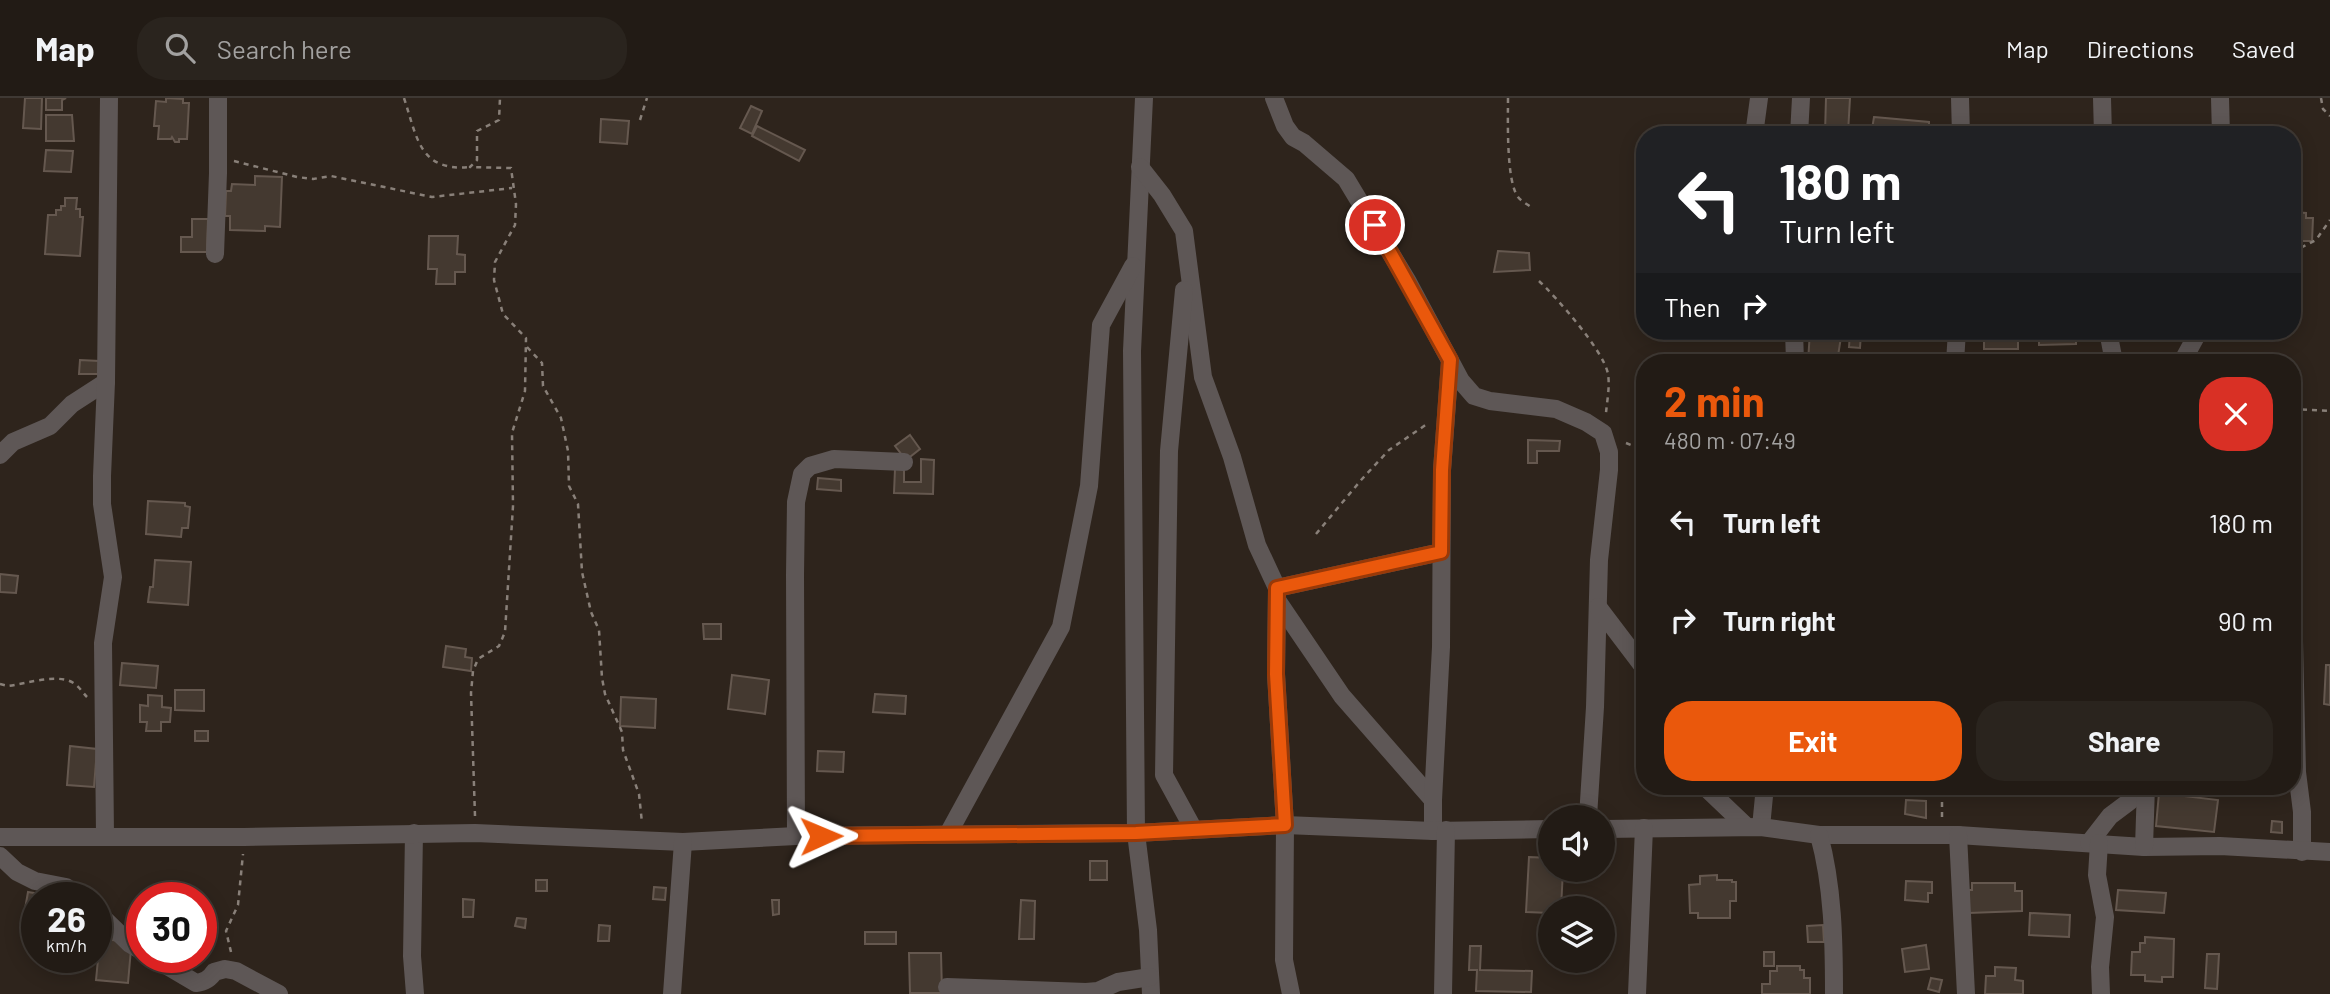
<!DOCTYPE html>
<meta charset="utf-8">
<style>
body{margin:0;font-family:Barlow,sans-serif;background:#2a241e;color:#f1f3f6;height:100vh;display:flex;flex-direction:column;font-size:26px;white-space:nowrap}
*{box-sizing:border-box;margin:0}
p{font-size:23px;color:#a2a1a0}
.icon{flex:none;width:38px;height:38px;fill:none;stroke:currentColor;stroke-width:2;stroke-linecap:round;stroke-linejoin:round}
.map{position:relative;flex:1;overflow:hidden}
.side{position:absolute;left:1636px;top:256px;width:665px;height:441px;display:flex;flex-direction:column;background:#221b15;border-radius:28px;box-shadow:0 4px 18px #0003,0 0 0 2px #3f3934}
.side>*{flex:none}
.banner{position:absolute;left:1636px;top:28px;width:665px;height:214px;border-radius:28px;box-shadow:0 4px 18px #0003,0 0 0 2px #3f3934;background:#202124;color:#fff;overflow:hidden}
.fabs{position:absolute;left:1538px;top:707px;display:grid;gap:14px}
.fabs a{display:grid;place-items:center;width:77px;height:77px;border-radius:50%;background:#221b15;box-shadow:0 4px 18px #0003,0 0 0 2px #3f3934;font-size:35px}
.speed{position:absolute;left:21px;top:784px;display:flex;gap:14px;font-size:35px;font-weight:700;text-align:center}
.speed>*{display:grid;place-content:center;width:91px;height:91px;border-radius:50%;background:#221b15;box-shadow:0 4px 18px #0003,0 0 0 2px #3f3934;line-height:1}
.speed small{font-size:18px;font-weight:400}
.speed .limit{border:10px solid #d22;background:#fff;color:#111}
.pin{position:absolute;display:grid;place-items:center;width:60px;height:60px;color:#fff;margin:-30px;border:4px solid #fff;border-radius:50%;box-shadow:0 2px 7px #0007}
.me{position:absolute;width:77px;margin:-38px;rotate:89deg;stroke-linejoin:round;filter:drop-shadow(0 0 5px #0008)}
.turn{display:flex;align-items:center;gap:24px;height:147px;padding:0 28px;font-size:32px}
.turn .icon{width:91px;height:91px;stroke-width:2.5}
.turn b{display:block;font-size:49px;line-height:60px}
.then{display:flex;align-items:center;height:66px;padding:0 28px;background:#0003;gap:14px;font-size:26px}
.round{display:grid;place-items:center;flex:none;width:74px;height:74px;border-radius:28px;background:#2a241e}
.head{display:flex;align-items:center;justify-content:space-between;height:119px;padding:0 28px}
h1{font-size:42px;font-weight:700;line-height:52px;color:#ea580c}
.button{display:flex;gap:14px;margin-top:auto;padding:14px 28px}
.button a{flex:1;height:80px;border-radius:28px;background:#ea580c;color:#fff;font-size:28px;font-weight:700;line-height:80px;text-align:center}
.button a+a{background:#2a241e;color:#f1f3f6}
ul{padding:0;list-style:none}
li{display:flex;align-items:center;gap:21px;height:98px;padding:0 28px}
li div{flex:1}
li b{display:block;font-size:26px}
li em{font-style:normal}
header{display:flex;align-items:center;gap:42px;box-sizing:border-box;height:98px;padding:0 35px;background:#221b15;border-bottom:2px solid #3f3934}
header strong{font-size:33px}
nav{display:flex;gap:38px;margin-inline-start:auto;font-size:24px}
.search{width:490px;height:63px;background:#2a241e;display:flex;align-items:center;gap:18px;box-sizing:border-box;padding:0 24px;border-radius:28px;color:#a2a1a0;font-size:26px}
.map>svg:first-child{display:block}
.building{fill:#443930;stroke:#65584f;stroke-width:2}
.lines{fill:none;stroke-linecap:round;stroke-linejoin:round}
.path{stroke:#898079;stroke-width:2.5;stroke-dasharray:5 5;stroke-linecap:butt}
.minor{stroke:#5e5756;stroke-width:18}
.route-casing{stroke:#983908;stroke-width:18}
.route{stroke:#ea580c;stroke-width:12}
</style>
<header>
<strong>Map</strong>
<div class="search"><svg class="icon" aria-label="search" viewBox="0 0 24 24"><circle cx="10" cy="10" r="6"/><path d="M15 15l6 6"/></svg>Search here</div>
<nav><a>Map</a><a>Directions</a><a>Saved</a></nav>
</header>
<div class="map">
<svg width="2330" height="896" viewBox="0 0 2330 896">
<rect width="100%" height="100%" fill="#2e241c"/>
<g class="building">
<polygon points="25,0 42,0 41,31 23,30"/>
<polygon points="46,0 66,0 62,2 62,12 46,12"/>
<polygon points="166,0 183,1 183,5 189,5 187,41 179,41 179,44 175,44 172,39 171,41 158,41 159,28 154,28 156,3 166,4"/>
<polygon points="1826,0 1850,0 1848,35 1825,35"/>
<polygon points="751,8 762,13 752,36 740,30"/>
<polygon points="46,17 72,17 74,43 46,43"/>
<polygon points="1874,19 1929,24 1929,37 1871,37"/>
<polygon points="601,21 629,23 627,46 600,44"/>
<polygon points="757,28 805,52 799,63 752,38"/>
<polygon points="2028,28 2050,29 2050,37 2027,37"/>
<polygon points="46,52 73,53 71,74 44,73"/>
<polygon points="255,78 282,79 280,129 265,128 265,133 230,132 230,118 225,118 226,93 231,93 232,86 255,87"/>
<polygon points="65,100 77,100 76,111 80,111 80,119 83,119 80,158 45,156 48,117 56,117 56,112 61,112 61,108 65,108"/>
<polygon points="2292,114 2306,115 2306,120 2313,120 2312,143 2292,143"/>
<polygon points="192,121 208,121 207,154 181,154 181,139 192,139"/>
<polygon points="429,138 458,138 457,156 465,157 465,174 455,174 455,186 436,186 437,171 428,171"/>
<polygon points="1498,153 1529,155 1530,172 1494,174"/>
<polygon points="1810,233 1842,233 1837,264 1808,264"/>
<polygon points="2010,233 2018,233 2018,251 1984,251 1984,235 2010,236"/>
<polygon points="2039,233 2076,233 2076,246 2039,247"/>
<polygon points="1850,234 1861,235 1860,250 1849,249"/>
<polygon points="80,262 99,263 98,276 79,276"/>
<polygon points="910,337 920,351 906,362 895,348"/>
<polygon points="1528,342 1560,343 1559,353 1537,353 1537,365 1528,365"/>
<polygon points="921,361 934,362 933,396 894,395 895,371 904,371 904,384 921,384"/>
<polygon points="818,380 841,382 841,393 817,391"/>
<polygon points="148,403 185,405 185,408 190,409 188,430 182,430 181,439 146,436"/>
<polygon points="155,462 191,464 188,507 148,504 150,489 153,489"/>
<polygon points="0,476 18,478 16,495 0,494"/>
<polygon points="703,526 721,526 721,541 704,541"/>
<polygon points="446,548 466,551 465,559 472,560 471,573 443,569"/>
<polygon points="122,565 158,568 156,590 120,587"/>
<polygon points="2326,567 2330,567 2330,607 2324,606"/>
<polygon points="732,577 769,582 765,616 728,611"/>
<polygon points="175,592 204,592 204,613 175,612"/>
<polygon points="875,596 906,598 905,616 873,614"/>
<polygon points="148,597 162,598 162,609 171,610 170,624 161,624 161,633 146,633 147,624 140,624 140,607 148,608"/>
<polygon points="621,599 656,601 655,630 620,628"/>
<rect x="195" y="633" width="13" height="10"/>
<polygon points="70,648 97,651 94,689 67,687"/>
<polygon points="818,653 844,654 843,674 817,673"/>
<polygon points="2159,695 2218,702 2214,734 2156,728"/>
<polygon points="1906,702 1926,703 1926,720 1905,716"/>
<polygon points="2272,723 2282,724 2282,735 2271,734"/>
<polygon points="1529,759 1550,760 1550,772 1563,772 1561,810 1550,810 1550,815 1526,814"/>
<rect x="1090" y="763" width="17" height="19"/>
<polygon points="1717,777 1717,782 1732,782 1732,784 1736,784 1736,803 1730,803 1730,820 1698,820 1698,815 1690,815 1689,787 1700,786 1700,778"/>
<rect x="536" y="782" width="11" height="11"/>
<polygon points="1906,783 1932,784 1932,795 1928,795 1928,804 1905,802"/>
<polygon points="1972,785 2015,785 2015,793 2022,793 2022,813 1969,815 1969,792 1972,792"/>
<polygon points="654,789 666,790 665,802 653,801"/>
<polygon points="2118,792 2166,795 2164,815 2116,812"/>
<polygon points="28,794 53,798 52,800 37,800 37,831 22,828"/>
<polygon points="463,801 474,802 473,819 463,819"/>
<polygon points="772,802 779,802 779,816 773,817"/>
<polygon points="1021,802 1035,803 1034,841 1019,841"/>
<polygon points="2030,815 2070,817 2069,839 2029,837"/>
<polygon points="517,820 526,821 525,830 515,828"/>
<polygon points="599,827 610,828 609,843 598,843"/>
<polygon points="1823,827 1824,844 1808,844 1807,828"/>
<rect x="865" y="834" width="31" height="12"/>
<polygon points="2145,839 2174,841 2173,879 2162,879 2162,884 2145,883 2145,877 2131,877 2132,854 2140,854 2140,845 2145,845"/>
<polygon points="100,841 123,843 131,851 128,885 96,882"/>
<polygon points="1926,847 1929,871 1905,874 1902,851"/>
<polygon points="1470,848 1481,848 1480,872 1532,873 1531,894 1476,893 1477,872 1469,872"/>
<rect x="1764" y="854" width="10" height="14"/>
<polygon points="909,855 941,855 942,895 910,895"/>
<polygon points="2207,856 2219,856 2217,891 2205,890"/>
<polygon points="1777,868 1800,868 1800,872 1804,872 1804,880 1810,880 1810,896 1762,896 1762,886 1770,886 1770,873 1777,873"/>
<polygon points="1995,869 2016,870 2015,882 2023,883 2023,896 1985,896 1986,878 1995,878"/>
<polygon points="1931,880 1942,882 1939,894 1928,891"/>
</g>
<g class="lines">
<g class="path">
<path d="M404 0C417 39 419 74 470 69"/>
<path d="M1508 0C1508 21 1506 83 1518 99 1521 103 1527 106 1531 109"/>
<polyline points="2321,0 2323,11 2330,18"/>
<polyline points="640,22 647,0"/>
<polyline points="234,63 297,79 313,81 331,78 432,99 512,90"/>
<polyline points="2292,154 2316,142 2330,122"/>
<path d="M1539 183C1557 200 1604 253 1608 276 1610 289 1607 303 1606 315"/>
<polyline points="527,249 542,265 543,288 561,320 568,353 569,388 578,406 582,474 591,514 599,532 602,580 605,596 622,634 623,652 639,696 642,725"/>
<polyline points="2292,311 2330,313"/>
<polyline points="1626,345 1645,353"/>
<polyline points="1316,436 1362,381 1389,352 1427,326"/>
<path d="M0 586 8 588C26 586 59 574 75 586 80 590 83 595 87 599"/>
<polyline points="475,718 471,595 473,573 478,561 499,548 505,534 513,408 512,335 525,293 526,240 503,216 494,182 495,164 515,127 516,106 511,70 470,69 477,62 477,33 499,22 500,0"/>
<polyline points="1942,719 1942,688"/>
<polyline points="231,854 226,833 238,807 243,756"/>
</g>
<g class="minor">
<polyline points="1144,0 1132,253 1136,735 1148,832 1151,896"/>
<polyline points="1274,0 1285,28 1293,39 1304,45 1346,81 1408,184 1461,283 1474,298 1490,303 1556,311 1586,324 1603,335 1609,354 1609,372 1599,462 1595,609 1588,719"/>
<polyline points="1960,0 1961,37"/>
<polyline points="2102,0 2103,37"/>
<polyline points="2220,0 2221,37"/>
<polyline points="1754,37 1759,0"/>
<polyline points="1799,37 1801,0"/>
<polyline points="1140,69 1162,97 1184,133 1203,279 1232,359 1257,447 1277,490 1441,454"/>
<polyline points="215,156 218,75 218,0"/>
<polyline points="1184,192 1169,353 1164,677 1194,732"/>
<polyline points="1794,233 1795,264"/>
<polyline points="2108,233 2114,264"/>
<polyline points="1955,264 1957,233"/>
<polyline points="2182,264 2199,233"/>
<polyline points="0,357 13,344 50,328 72,306 106,284"/>
<polyline points="1277,490 1276,576 1285,727 1284,862 1291,896"/>
<polyline points="2293,499 2297,674 2302,714 2302,754"/>
<polyline points="1277,502 1342,598 1433,702"/>
<polyline points="1598,509 1645,571"/>
<polyline points="1704,688 1747,729"/>
<polyline points="1761,729 1765,688"/>
<polyline points="1603,731 1761,729 1819,737 1958,737 2144,749 2220,748 2330,754"/>
<polyline points="1433,733 1433,702 1441,549 1442,372 1450,264"/>
<polyline points="414,735 412,858 415,896"/>
<polyline points="948,736 1061,529 1089,388 1101,227 1133,168"/>
<polyline points="105,737 103,545 113,479 102,406 102,378 106,284 109,0"/>
<path d="M1819 737C1833 788 1834 843 1834 896"/>
<polyline points="1958,737 1966,896"/>
<polyline points="796,738 795,477 796,404 802,376 810,368 834,361 904,364"/>
<polyline points="0,739 244,739 475,735 683,744 796,738 1136,735 1285,727 1433,733 1550,731"/>
<polyline points="2089,745 2110,718 2130,703 2138,688"/>
<polyline points="2099,745 2097,777 2105,819 2100,869 2101,896"/>
<polyline points="2144,749 2146,688"/>
<polyline points="0,758 17,774 35,783 66,789 81,800"/>
<polyline points="96,813 130,846 142,853"/>
<path d="M152 859 196 885C204 884 210 881 214 874L225 871 236 873 279 896"/>
<polyline points="947,889 1086,894 1098,893 1118,884 1150,879"/>
<polyline points="672,896 683,744"/>
<polyline points="1443,896 1446,732"/>
<polyline points="1637,896 1644,730"/>
</g>
</g>
<g class="lines">
<g class="route-casing">
<polyline id="route" points="821,738 1136,735 1285,727 1276,576 1277,490 1441,454 1442,372 1450,262 1375,127"/>
</g>
<use href="#route" class="route"/>
</g>
</svg>
<div class="fabs">
<a><svg class="icon" aria-label="sound" viewBox="0 0 24 24"><path d="M4 9h4l5-4v14l-5-4H4zM17 9q2 3 0 6"/></svg></a>
<a><svg class="icon" aria-label="layers" viewBox="0 0 24 24"><path d="M12 4l9 5-9 5-9-5zM3 14l9 5 9-5"/></svg></a>
</div>
<div class="speed"><div>26<small>km/h</small></div><div class="limit">30</div></div>
<div class="pin" style="left:1375px;top:127px;background:#d93025"><svg class="icon" aria-label="arrive" viewBox="0 0 24 24"><path d="M6 21V4h12l-3 4 3 4H6"/></svg></div>
<svg class="me" style="left:821px;top:738px" viewBox="-20 -20 40 40"><path d="M0-17L14 15 0 8-14 15z" fill="#ea580c" stroke="#fff" stroke-width="4"/></svg>
<div class="banner">
<div class="turn"><svg class="icon" aria-label="left" viewBox="0 0 24 24"><path d="M17 20v-9H6M10 6l-5 5 5 5"/></svg><div><b>180 m</b>Turn left</div></div>
<div class="then">Then<svg class="icon" aria-label="right" viewBox="0 0 24 24"><path d="M7 20v-9h11M14 6l5 5-5 5"/></svg></div>
</div>
<section class="side">
<div class="head"><div><h1>2 min</h1><p>480 m · 07:49</p></div><a class="round" style="background:#d93025;color:#fff"><svg class="icon" aria-label="close" viewBox="0 0 24 24"><path d="M6 6l12 12M18 6L6 18"/></svg></a></div>
<ul>
<li><svg class="icon" aria-label="left" viewBox="0 0 24 24"><path d="M17 20v-9H6M10 6l-5 5 5 5"/></svg><div><b>Turn left</b></div><em>180 m</em></li>
<li><svg class="icon" aria-label="right" viewBox="0 0 24 24"><path d="M7 20v-9h11M14 6l5 5-5 5"/></svg><div><b>Turn right</b></div><em>90 m</em></li>
</ul>
<div class="button"><a>Exit</a><a>Share</a></div>
</section>
</div>
